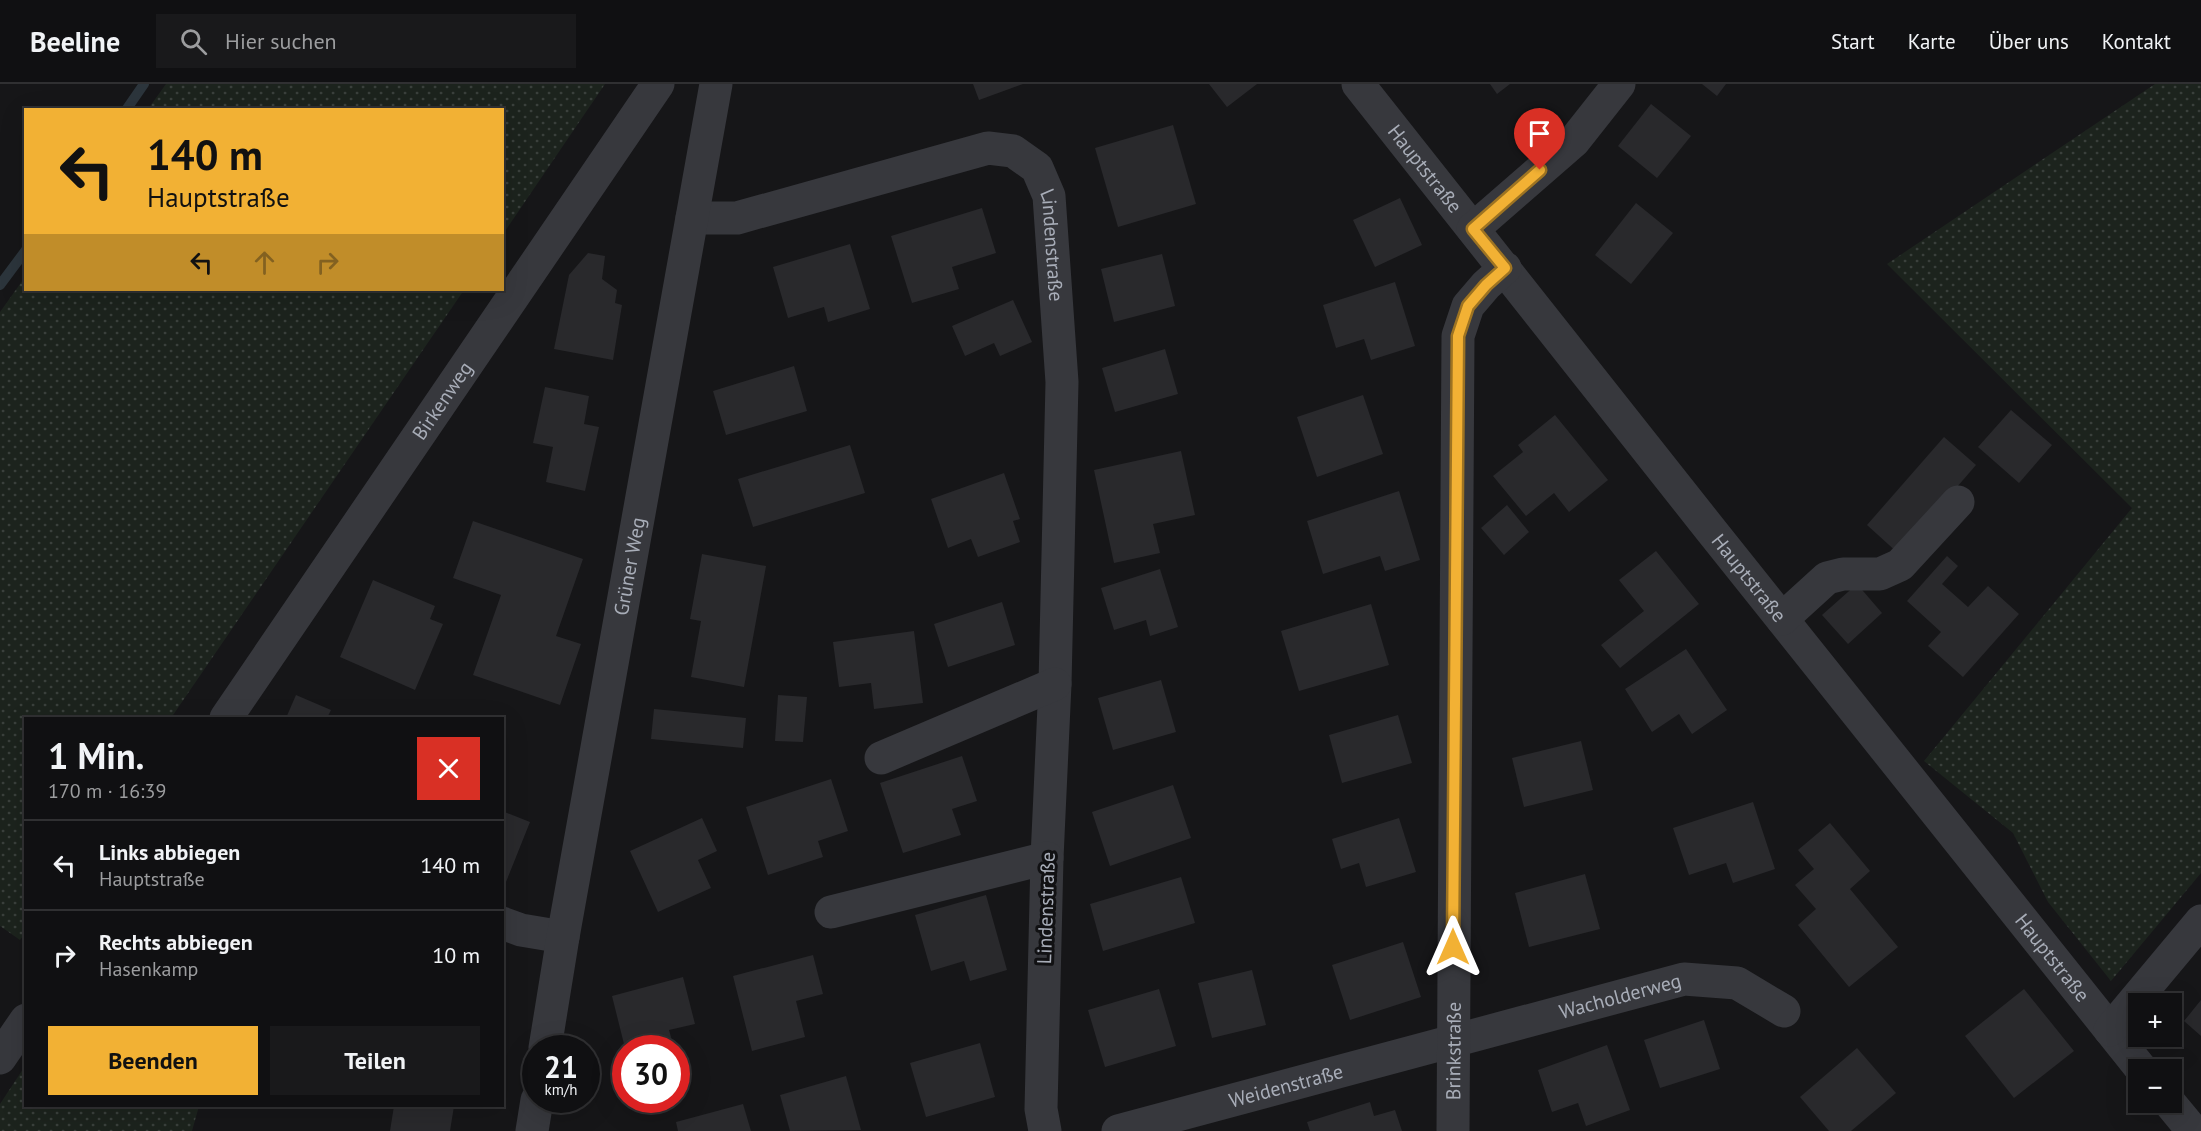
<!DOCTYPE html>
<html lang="de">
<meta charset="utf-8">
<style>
body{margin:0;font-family:"PT Sans",sans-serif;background:#19191b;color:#f1f3f6;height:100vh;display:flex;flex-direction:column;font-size:22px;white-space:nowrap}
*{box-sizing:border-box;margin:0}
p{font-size:20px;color:#9c9d9f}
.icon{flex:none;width:33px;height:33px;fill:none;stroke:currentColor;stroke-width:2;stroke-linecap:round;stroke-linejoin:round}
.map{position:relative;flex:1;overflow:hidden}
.sheet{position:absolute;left:24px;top:633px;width:480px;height:390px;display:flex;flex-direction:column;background:#101012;border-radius:0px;box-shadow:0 6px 24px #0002,0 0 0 2px #303032}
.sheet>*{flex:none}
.hud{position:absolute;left:24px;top:24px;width:480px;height:183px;border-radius:0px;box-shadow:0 6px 24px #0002,0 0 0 2px #303032;background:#f2b134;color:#111;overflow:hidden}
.buttons{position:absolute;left:2128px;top:909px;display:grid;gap:12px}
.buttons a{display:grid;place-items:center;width:54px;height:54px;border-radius:0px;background:#101012;box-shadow:0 6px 24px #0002,0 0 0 2px #303032;font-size:30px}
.speed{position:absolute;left:522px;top:951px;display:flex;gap:12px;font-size:30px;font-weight:700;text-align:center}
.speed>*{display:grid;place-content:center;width:78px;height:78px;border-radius:50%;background:#101012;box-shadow:0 6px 24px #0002,0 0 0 2px #303032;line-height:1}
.speed small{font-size:15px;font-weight:400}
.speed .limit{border:9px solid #d22;background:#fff;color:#111}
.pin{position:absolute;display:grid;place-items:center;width:51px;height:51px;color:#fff;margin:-62px -26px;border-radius:50% 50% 50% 0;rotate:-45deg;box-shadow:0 0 6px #0007}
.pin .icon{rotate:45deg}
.me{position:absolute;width:66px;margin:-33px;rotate:0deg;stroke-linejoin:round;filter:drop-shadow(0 0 4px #0008)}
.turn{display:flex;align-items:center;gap:21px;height:126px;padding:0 24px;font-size:27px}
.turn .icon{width:78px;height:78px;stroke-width:2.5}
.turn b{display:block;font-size:42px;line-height:51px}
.lanes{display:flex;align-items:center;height:57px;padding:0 24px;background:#0003;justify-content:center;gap:30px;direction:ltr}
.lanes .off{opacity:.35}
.round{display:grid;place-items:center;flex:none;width:63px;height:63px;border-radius:0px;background:#19191b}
.overview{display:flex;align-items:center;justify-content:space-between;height:102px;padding:0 24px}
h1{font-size:36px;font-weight:700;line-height:45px}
.primary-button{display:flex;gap:12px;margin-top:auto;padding:12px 24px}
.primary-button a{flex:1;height:69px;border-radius:0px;background:#f2b134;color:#111;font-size:24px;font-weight:700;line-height:69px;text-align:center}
.primary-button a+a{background:#19191b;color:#f1f3f6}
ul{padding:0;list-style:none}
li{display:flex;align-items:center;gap:18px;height:90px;padding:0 24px;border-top:2px solid #303032}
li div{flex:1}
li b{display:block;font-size:22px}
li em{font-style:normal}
header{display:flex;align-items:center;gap:36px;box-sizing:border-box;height:84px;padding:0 30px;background:#101012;border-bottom:2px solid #303032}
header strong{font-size:28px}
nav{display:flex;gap:33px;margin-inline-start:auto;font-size:21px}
.search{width:420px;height:54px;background:#19191b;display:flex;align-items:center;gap:15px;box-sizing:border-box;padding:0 21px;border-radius:0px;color:#9c9d9f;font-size:22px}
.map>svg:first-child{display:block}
.green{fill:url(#green-dots)}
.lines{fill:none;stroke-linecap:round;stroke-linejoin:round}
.stream{stroke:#2c353c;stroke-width:10}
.building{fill:#29292c}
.minor{stroke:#37383d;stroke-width:33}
.route-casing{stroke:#9d7322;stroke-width:15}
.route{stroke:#f2b134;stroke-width:10}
.labels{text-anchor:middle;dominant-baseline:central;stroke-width:6;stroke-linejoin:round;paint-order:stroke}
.street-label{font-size:20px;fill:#a8adb8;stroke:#111113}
</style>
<header>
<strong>Beeline</strong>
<div class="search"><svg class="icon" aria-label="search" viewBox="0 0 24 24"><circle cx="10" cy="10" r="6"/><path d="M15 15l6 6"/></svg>Hier suchen</div>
<nav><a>Start</a><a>Karte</a><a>Über uns</a><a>Kontakt</a></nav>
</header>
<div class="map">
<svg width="2201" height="1047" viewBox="0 0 2201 1047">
<defs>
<pattern id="green-dots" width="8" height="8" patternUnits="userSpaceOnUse" patternTransform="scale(1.5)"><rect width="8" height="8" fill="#1c231d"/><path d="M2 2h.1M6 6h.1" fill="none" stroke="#3a403c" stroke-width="1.8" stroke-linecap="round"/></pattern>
</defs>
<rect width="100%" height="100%" fill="#161618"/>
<g class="green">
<polygon points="166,0 605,0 503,150 502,26 148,25"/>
<polygon points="2155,0 2201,0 2201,789 2111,897 2048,818 2013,749 1924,677 2132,424 1887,180"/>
<polygon points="25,193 26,206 464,206 171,634 26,634 26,848 20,856 0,842 0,228"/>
<polygon points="25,982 26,1022 199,1022 192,1047 0,1047 0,1020"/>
</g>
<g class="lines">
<g class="stream">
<polyline points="126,26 144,0"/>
<polyline points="0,201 26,166"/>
</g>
</g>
<g class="building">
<polygon points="973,0 1023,0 979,16"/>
<polygon points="1209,0 1257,0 1227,23"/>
<polygon points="1490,0 1510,0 1497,10"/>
<polygon points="1702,0 1726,0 1717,12"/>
<polygon points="1651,20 1691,52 1657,94 1618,62"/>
<polygon points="1173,41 1196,120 1118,143 1095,64"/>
<polygon points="1400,114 1422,161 1375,183 1353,136"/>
<polygon points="1636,119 1673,149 1631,200 1595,171"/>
<polygon points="982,124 996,169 952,183 959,205 912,219 891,152"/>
<polygon points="850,160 870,225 828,238 824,223 788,234 773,183"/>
<polygon points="588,169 605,172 602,195 617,206 615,219 622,221 613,276 554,265 569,191"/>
<polygon points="1162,170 1175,222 1114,238 1101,185"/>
<polygon points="1395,198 1415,262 1371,276 1364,255 1336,264 1323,221"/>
<polygon points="1013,216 1032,258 1000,272 994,259 965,272 952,242"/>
<polygon points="1165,265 1178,310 1115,328 1102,284"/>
<polygon points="794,282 807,327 726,351 713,307"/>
<polygon points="545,303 589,312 584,340 599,343 585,407 546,398 553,363 533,359"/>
<polygon points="1363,311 1383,370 1317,393 1297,333"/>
<polygon points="2011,326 2052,361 2019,399 1978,363"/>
<polygon points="1555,331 1608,396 1569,428 1554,409 1526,432 1493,392 1523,368 1518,361"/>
<polygon points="1944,353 1976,381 1899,470 1867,441"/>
<polygon points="850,361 865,409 753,443 738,395"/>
<polygon points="1181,367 1195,431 1153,440 1160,469 1114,479 1094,386"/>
<polygon points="1004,389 1020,435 1013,437 1020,458 978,473 971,455 948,464 931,415"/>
<polygon points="1399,407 1420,476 1385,487 1380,472 1323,490 1307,437"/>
<polygon points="1507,421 1529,448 1504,471 1481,444"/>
<polygon points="473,437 583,475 556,552 581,560 560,621 473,591 501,511 453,494"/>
<polygon points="1656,467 1699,520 1620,584 1601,561 1644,527 1619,496"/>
<polygon points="702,470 766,482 744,603 691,593 701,537 690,535"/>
<polygon points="1947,472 1958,482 1942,500 1968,523 1988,502 2019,530 1963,593 1928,562 1941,548 1907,517"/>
<polygon points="1160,485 1178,543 1150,552 1146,536 1114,546 1101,504"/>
<polygon points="373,496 435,522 430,535 443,540 415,606 340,573"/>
<polygon points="1857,500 1882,529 1848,560 1822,531"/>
<polygon points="1002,518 1015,561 948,583 934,540"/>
<polygon points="1371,520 1389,581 1299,607 1281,547"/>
<polygon points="914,547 923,619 874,625 871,599 839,603 833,558"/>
<polygon points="1686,565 1727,626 1692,650 1679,630 1652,648 1625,605"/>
<polygon points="1161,596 1176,648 1113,666 1098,614"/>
<polygon points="296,611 331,626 327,634 286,634"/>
<polygon points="778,611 807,613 803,658 775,657"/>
<polygon points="654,625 746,634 743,664 651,655"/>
<polygon points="1398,631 1412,679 1342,699 1329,651"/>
<polygon points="1581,657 1593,706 1524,723 1512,674"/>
<polygon points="962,672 977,717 952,725 961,751 903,769 880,699"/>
<polygon points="831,695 848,747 818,757 823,773 768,791 746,723"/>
<polygon points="1173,701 1191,754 1110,782 1092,728"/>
<polygon points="1753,718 1775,785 1733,799 1726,779 1689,791 1673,744"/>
<polygon points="502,727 530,738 506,798 502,797"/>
<polygon points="702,734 717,767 698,776 711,804 658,828 630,767"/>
<polygon points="1399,734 1416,788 1366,803 1359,779 1341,785 1332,755"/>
<polygon points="1830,739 1870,787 1850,805 1898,863 1849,903 1798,841 1816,825 1795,801 1814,785 1798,766"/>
<polygon points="1585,790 1600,845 1529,863 1515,809"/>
<polygon points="1181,793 1195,839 1103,867 1090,820"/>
<polygon points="986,811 1007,886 970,897 964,877 931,887 915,831"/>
<polygon points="1403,858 1421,913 1350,936 1332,881"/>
<polygon points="813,871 823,910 796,917 805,953 752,967 733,892"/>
<polygon points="1252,886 1266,941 1212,954 1198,899"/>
<polygon points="683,893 695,940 669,946 674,964 625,964 612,912"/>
<polygon points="1159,905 1176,962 1105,983 1088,926"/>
<polygon points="2024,905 2074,967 2014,1014 1965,952"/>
<polygon points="2201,916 2201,952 2184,937"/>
<polygon points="1704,936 1720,985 1660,1004 1644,956"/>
<polygon points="980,959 995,1013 926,1033 910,979"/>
<polygon points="1607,961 1630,1026 1586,1042 1578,1019 1552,1028 1538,986"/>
<polygon points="1857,964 1896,1009 1851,1047 1829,1047 1800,1013"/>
<polygon points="846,992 861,1046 790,1047 780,1011"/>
<polygon points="1370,1018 1374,1032 1395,1026 1402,1047 1310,1047 1307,1038"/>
<polygon points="743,1020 751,1047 678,1047 676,1038"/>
<polygon points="394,1022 454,1022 450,1047 390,1047"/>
</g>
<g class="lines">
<g class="minor">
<path id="s1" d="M1358 0 1710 445 2142 986"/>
<path id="s2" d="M692 134H737L988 64 1013 67 1037 84 1049 112 1062 298 1055 600 1047 774 1041 1025 1045 1047"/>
<polyline points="1473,145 1574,57 1619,0"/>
<polyline points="1782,535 1827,494 1843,490 1880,490 1900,481 1958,418"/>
<path id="s3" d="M226 634 658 0"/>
<polyline points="881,674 1055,600"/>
<polyline points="831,828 1047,774"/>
<polyline points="502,839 521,846 563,853"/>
<polyline points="2110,946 2201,837"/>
<path id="s4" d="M545 964 563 853 716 0"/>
<polyline points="0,974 26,936"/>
<polyline points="2169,1018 2193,1047"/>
<polyline points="532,1047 537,1016"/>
<path id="s5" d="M1118 1047 1684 895 1737 899 1784 927"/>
<path id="s6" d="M1453 1047 1458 252 1468 222 1486 201 1505 184"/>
</g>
</g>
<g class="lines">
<g class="route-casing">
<polyline id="route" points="1453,863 1458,252 1468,222 1486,201 1505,184 1473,145 1540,86"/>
</g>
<use href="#route" class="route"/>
</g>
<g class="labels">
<g class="street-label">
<text stroke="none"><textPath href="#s1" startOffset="108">Hauptstraße</textPath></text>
<text stroke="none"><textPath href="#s2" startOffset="440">Lindenstraße</textPath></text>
<text stroke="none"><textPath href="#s3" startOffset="384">Birkenweg</textPath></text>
<text stroke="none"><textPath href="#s4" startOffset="489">Grüner Weg</textPath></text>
<text stroke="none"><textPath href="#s1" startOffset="630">Hauptstraße</textPath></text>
<text transform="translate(1046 824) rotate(-88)">Lindenstraße</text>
<text stroke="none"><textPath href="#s1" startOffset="1116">Hauptstraße</textPath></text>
<text stroke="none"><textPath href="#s5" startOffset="520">Wacholderweg</textPath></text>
<text stroke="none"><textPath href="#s6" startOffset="80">Brinkstraße</textPath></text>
<text stroke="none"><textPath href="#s5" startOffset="174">Weidenstraße</textPath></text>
</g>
</g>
</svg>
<div class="buttons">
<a>+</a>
<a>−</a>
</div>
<div class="speed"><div>21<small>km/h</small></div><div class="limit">30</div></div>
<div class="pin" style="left:1540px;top:86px;background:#d93025"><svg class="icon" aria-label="arrive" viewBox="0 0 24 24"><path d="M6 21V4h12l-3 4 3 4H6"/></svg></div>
<svg class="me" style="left:1453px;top:863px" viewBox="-20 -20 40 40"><path d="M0-17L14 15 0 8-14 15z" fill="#f2b134" stroke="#fff" stroke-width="4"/></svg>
<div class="hud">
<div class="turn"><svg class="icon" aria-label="left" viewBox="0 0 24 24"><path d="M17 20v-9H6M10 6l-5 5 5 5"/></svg><div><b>140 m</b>Hauptstraße</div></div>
<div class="lanes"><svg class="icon" aria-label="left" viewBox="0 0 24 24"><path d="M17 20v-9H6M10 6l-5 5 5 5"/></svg><svg class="icon off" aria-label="ahead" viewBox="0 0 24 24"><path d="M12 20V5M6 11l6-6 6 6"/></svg><svg class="icon off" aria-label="right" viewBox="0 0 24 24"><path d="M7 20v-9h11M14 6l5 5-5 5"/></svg></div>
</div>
<section class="sheet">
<div class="overview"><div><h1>1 Min.</h1><p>170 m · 16:39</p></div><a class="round" style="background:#d93025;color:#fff"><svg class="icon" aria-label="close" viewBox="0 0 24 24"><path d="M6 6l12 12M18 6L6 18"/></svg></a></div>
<ul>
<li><svg class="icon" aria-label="left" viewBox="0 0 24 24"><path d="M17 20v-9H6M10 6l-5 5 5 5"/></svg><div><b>Links abbiegen</b><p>Hauptstraße</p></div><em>140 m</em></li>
<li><svg class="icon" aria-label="right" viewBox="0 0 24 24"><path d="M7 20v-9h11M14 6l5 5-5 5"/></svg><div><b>Rechts abbiegen</b><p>Hasenkamp</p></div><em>10 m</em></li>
</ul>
<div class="primary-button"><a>Beenden</a><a>Teilen</a></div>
</section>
</div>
